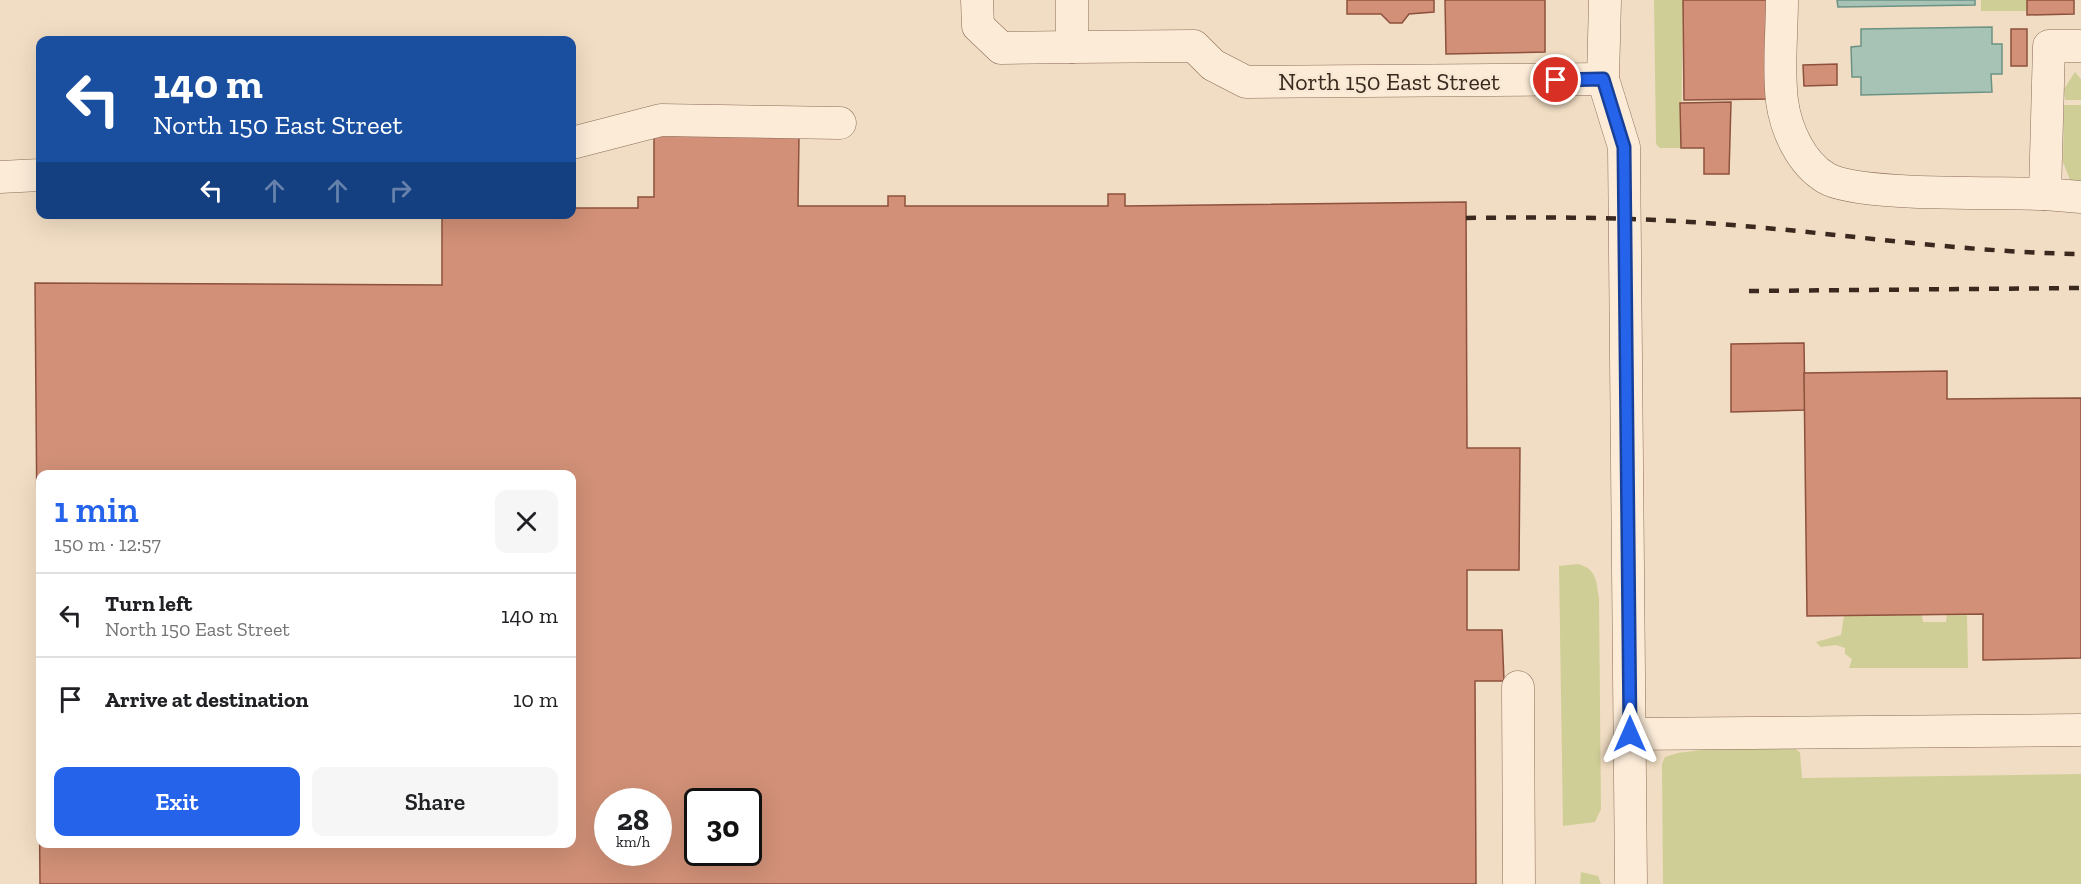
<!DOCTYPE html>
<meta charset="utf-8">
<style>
body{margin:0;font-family:"Zilla Slab",serif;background:#f6f6f6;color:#202124;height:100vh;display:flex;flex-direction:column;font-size:22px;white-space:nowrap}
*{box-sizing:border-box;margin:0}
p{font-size:20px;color:#757577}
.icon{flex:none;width:33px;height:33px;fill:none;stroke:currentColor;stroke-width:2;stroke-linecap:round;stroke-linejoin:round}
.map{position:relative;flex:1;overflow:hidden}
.drawer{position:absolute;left:36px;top:470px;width:540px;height:378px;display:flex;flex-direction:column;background:#fff;border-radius:12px;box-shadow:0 6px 24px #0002}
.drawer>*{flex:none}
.hud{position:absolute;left:36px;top:36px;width:540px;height:183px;border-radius:12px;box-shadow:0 6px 24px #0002;background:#1a4fa0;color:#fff;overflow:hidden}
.speed{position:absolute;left:594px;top:788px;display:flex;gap:12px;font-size:30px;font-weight:700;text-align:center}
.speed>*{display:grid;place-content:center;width:78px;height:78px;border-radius:50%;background:#fff;box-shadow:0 6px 24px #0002;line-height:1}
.speed small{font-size:15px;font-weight:400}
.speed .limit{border:3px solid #111;border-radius:9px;background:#fff;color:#111}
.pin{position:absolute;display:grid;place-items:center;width:51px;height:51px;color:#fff;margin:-26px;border:3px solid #fff;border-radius:50%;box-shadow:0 2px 6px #0007}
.me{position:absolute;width:66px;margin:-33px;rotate:0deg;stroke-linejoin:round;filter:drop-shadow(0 0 4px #0008)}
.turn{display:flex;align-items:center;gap:21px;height:126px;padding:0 18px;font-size:27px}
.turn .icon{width:78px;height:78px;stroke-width:2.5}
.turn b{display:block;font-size:42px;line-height:51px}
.lanes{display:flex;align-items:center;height:57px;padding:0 18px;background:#0003;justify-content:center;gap:30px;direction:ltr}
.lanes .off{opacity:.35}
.round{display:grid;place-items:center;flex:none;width:63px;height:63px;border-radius:12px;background:#f6f6f6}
.summary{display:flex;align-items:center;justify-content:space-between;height:102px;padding:0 18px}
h1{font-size:36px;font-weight:600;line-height:45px;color:#2563eb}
.action{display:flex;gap:12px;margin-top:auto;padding:12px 18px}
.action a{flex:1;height:69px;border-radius:12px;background:#2563eb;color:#fff;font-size:24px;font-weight:600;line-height:69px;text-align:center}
.action a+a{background:#f6f6f6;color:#202124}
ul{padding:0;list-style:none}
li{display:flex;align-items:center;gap:18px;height:84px;padding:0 18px;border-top:2px solid #e0e0e0}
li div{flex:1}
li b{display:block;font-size:22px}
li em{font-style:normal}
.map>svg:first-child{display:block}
.green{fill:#d0ce97}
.water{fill:#a6c3b6;stroke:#6c9283;stroke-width:1.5}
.building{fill:#d19077;stroke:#8d513d;stroke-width:1.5;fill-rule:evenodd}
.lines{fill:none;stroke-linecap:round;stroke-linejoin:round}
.minor-casing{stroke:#8c6d59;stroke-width:33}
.minor{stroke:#fbebd7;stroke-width:32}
.rail{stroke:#3b281e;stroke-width:4.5;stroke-dasharray:10 10;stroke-linecap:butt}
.route-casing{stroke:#184099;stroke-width:15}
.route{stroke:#2563eb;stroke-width:10}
.labels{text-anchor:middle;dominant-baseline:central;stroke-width:5;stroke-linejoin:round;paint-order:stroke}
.street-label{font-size:24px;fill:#3b281e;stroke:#f7e8d4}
</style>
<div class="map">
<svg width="2081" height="884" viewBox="0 0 2081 884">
<rect width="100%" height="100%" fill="#f1ddc3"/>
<g class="green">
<polygon points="1654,0 1683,0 1681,148 1660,148 1656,144"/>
<rect x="1981" y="0" width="46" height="11"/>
<polygon points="2075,72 2081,79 2081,100 2065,100 2064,89"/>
<polygon points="2064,105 2081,105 2081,184 2070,180 2063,162"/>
<path d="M1578 564C1597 569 1596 581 1599 598L1601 809 1595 822 1563 826 1559 566Z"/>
<polygon points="1947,614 1967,614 1968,668 1849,668 1852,659 1845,654 1845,648 1836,645 1821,647 1816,642 1841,635 1844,616 1922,615 1923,622 1946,622"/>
<polygon points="1724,747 1796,749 1800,753 1802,778 2081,774 2081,884 1663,884 1662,764 1665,757 1678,753"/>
<polygon points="1581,872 1598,876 1601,884 1580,884"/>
</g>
<g class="water">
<polygon points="1837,0 1975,0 1975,5 1838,7"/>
<polygon points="1992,27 1992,44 2002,44 2002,74 1991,74 1992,92 1861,95 1861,77 1852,77 1851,47 1861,46 1861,29"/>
</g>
<g class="building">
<polygon points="1347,0 1434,0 1434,12 1409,14 1402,23 1390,23 1381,14 1347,14"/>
<polygon points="1445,0 1545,0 1545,52 1446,54"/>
<polygon points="1683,0 1769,0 1770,99 1684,100"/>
<polygon points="2027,0 2074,0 2074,14 2027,15"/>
<rect x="2011" y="29" width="16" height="37"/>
<polygon points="1837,64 1837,85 1804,86 1803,65"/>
<polygon points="1731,102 1729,174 1704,174 1704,148 1681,148 1680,103"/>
<path d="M654 136H799L798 206H888V196H905V206H1108V194H1125V206L1466 202 1467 448H1520L1519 570H1467V630H1502L1504 681H1475L1476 884H40L35 283 442 285V214H572V208H638V197H654ZM40 474H572V843H40ZM608 801H658V852H608ZM698 801H748V852H698Z"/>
<polygon points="1804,343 1805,410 1731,412 1731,344"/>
<polygon points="1947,371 1947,399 2081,398 2081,658 1983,660 1983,614 1807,616 1804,373"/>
</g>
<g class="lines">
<g class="minor-casing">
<g id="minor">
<polyline points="977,0 978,26 1001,48 1072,47"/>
<polyline points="1072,0 1072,47 1194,46 1213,65 1246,82 1603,79"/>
<polyline points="1605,0 1603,79 1624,147 1631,884"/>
<path d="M1782 0C1782 33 1778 68 1782 101 1786 130 1801 163 1826 178 1858 197 2001 192 2045 194"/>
<polyline points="2081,46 2049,46 2045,194 2081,197"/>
<polyline points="572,143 661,120 840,123"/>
<polyline points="0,177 40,175"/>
<polyline points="1518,687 1519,884"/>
<polyline points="1630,734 2081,730"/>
</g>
</g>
<use href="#minor" class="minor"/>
<g class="rail">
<path d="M1466 218C1541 217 1615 217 1690 222 1821 230 1950 252 2081 254"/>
<polyline points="1749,291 2081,288"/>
</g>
</g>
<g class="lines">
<g class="route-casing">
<polyline id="route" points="1556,80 1603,79 1624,147 1630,734"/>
</g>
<use href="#route" class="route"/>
</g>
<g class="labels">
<g class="street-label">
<text x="1389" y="81">North 150 East Street</text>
</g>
</g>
</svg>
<div class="speed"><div>28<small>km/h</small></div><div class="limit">30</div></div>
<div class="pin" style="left:1556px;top:80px;background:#d93025"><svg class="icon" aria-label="arrive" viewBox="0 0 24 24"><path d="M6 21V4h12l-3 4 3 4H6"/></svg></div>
<svg class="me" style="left:1630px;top:734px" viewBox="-20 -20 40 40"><path d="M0-17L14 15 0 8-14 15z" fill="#2563eb" stroke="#fff" stroke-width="4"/></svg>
<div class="hud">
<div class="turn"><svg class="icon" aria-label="left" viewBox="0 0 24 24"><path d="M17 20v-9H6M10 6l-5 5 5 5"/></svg><div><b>140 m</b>North 150 East Street</div></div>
<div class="lanes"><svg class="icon" aria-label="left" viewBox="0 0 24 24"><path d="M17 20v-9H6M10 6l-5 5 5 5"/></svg><svg class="icon off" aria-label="ahead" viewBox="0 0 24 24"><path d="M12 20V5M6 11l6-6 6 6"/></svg><svg class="icon off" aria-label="ahead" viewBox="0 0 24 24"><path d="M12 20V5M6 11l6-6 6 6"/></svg><svg class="icon off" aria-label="right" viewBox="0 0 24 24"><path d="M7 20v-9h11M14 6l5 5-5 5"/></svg></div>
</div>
<section class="drawer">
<div class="summary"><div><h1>1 min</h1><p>150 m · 12:57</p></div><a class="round"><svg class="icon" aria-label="close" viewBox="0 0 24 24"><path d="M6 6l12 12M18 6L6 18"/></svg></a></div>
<ul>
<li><svg class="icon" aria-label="left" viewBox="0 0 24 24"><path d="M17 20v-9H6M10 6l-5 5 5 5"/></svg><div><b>Turn left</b><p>North 150 East Street</p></div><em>140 m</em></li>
<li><svg class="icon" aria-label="arrive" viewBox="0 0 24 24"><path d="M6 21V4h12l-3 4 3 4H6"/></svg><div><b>Arrive at destination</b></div><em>10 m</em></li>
</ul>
<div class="action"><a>Exit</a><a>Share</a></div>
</section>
</div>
